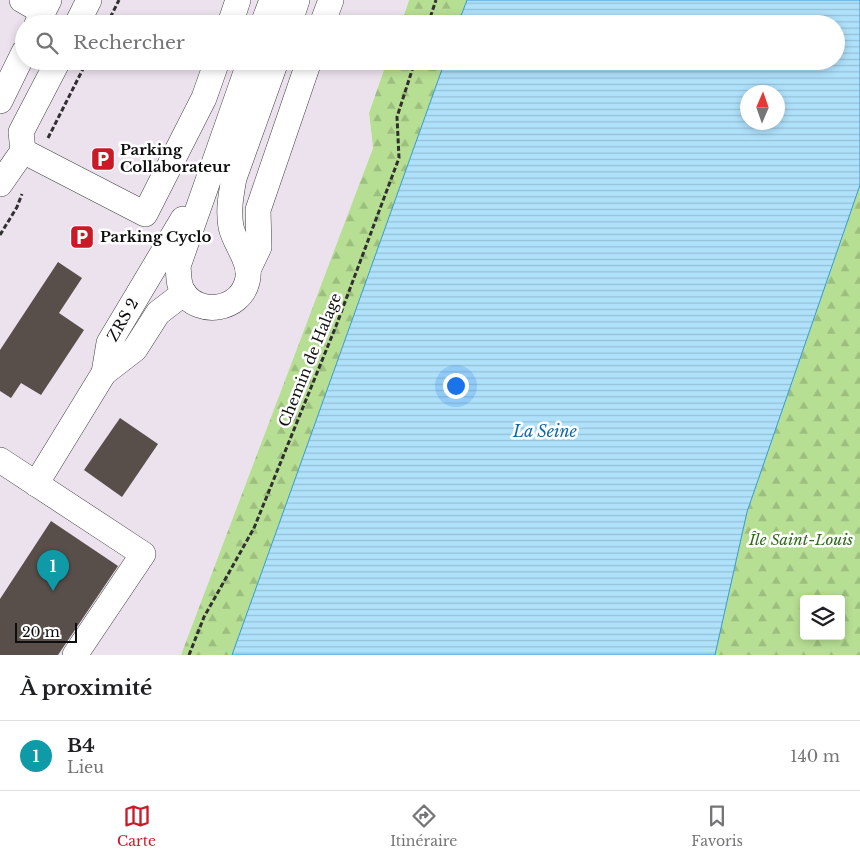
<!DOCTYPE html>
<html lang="fr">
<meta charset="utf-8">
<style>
:root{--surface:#fff;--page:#f6f6f6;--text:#202124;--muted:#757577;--line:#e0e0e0;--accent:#cb1a27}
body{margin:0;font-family:"Libre Baskerville",serif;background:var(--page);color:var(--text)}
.controls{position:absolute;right:15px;bottom:15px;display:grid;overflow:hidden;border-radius:5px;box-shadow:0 2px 8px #0003}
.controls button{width:45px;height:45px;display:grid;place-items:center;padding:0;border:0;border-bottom:1px solid var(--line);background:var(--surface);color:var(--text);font:25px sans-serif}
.compass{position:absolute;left:740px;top:85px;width:45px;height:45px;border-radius:50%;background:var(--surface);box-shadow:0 2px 8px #0003;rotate:2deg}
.scale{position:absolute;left:15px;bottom:12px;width:62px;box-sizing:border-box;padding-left:5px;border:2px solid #0e0e0e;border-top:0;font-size:14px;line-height:18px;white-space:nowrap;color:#0e0e0e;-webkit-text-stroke:4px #fff;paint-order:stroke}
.you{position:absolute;left:455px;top:385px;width:18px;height:18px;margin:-12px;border:4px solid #fff;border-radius:50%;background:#1a73e8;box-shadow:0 0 0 8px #1a73e833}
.badge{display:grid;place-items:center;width:32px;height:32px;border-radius:50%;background:var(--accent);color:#fff;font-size:16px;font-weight:700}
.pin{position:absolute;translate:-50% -41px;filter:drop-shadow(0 1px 2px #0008)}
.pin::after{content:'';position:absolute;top:26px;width:18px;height:15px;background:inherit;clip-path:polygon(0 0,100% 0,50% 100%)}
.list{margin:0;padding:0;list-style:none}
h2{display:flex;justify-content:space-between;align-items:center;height:65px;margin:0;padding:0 20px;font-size:21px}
h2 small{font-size:16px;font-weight:400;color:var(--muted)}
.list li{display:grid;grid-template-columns:32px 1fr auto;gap:15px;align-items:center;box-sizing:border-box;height:70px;padding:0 20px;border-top:1px solid var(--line)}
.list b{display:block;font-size:19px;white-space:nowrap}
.list p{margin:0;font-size:16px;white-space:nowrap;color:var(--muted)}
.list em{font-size:16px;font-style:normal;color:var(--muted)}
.icon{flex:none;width:28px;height:28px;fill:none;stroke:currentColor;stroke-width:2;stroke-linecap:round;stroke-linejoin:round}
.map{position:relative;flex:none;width:860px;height:655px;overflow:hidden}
.search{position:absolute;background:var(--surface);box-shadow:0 2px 8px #0003;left:15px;right:15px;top:15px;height:55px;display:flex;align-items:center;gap:12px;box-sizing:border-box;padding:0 18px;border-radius:28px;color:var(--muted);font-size:19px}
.sheet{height:135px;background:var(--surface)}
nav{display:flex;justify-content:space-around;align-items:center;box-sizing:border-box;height:70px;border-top:1px solid var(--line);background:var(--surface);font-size:14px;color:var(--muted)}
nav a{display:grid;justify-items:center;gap:2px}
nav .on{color:var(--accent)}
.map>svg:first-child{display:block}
.industrial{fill:#ece2ee}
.forest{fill:url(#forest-firs);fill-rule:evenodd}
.water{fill:url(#water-rules);stroke:#309ad9;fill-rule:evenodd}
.building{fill:#584f4a}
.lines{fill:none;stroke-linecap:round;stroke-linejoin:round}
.minor-casing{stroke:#414141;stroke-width:26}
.path{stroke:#303030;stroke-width:3;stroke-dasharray:5 2.5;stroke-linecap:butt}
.minor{stroke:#fff;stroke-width:25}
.labels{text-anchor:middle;stroke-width:5;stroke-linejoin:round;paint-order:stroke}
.poi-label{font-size:15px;font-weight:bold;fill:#0e0e0e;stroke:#fff;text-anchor:start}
.street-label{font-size:15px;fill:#0e0e0e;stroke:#fff}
.park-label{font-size:15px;font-style:italic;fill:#2c6c18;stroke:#fff}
.water-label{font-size:16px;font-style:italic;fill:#0c6aab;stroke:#fff}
</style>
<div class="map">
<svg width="860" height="655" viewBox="0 0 860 655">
<defs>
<pattern id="forest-firs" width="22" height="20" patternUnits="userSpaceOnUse" patternTransform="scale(1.25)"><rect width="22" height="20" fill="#b7df93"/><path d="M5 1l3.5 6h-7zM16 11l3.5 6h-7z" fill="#9cbe7e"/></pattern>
<pattern id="water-rules" width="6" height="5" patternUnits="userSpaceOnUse" patternTransform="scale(1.25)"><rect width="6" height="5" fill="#afe1fb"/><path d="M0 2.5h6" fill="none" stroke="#95c0d6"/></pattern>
</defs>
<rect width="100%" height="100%" fill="#fffcf0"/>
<!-- industrial -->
<path class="industrial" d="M 0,0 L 409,0 L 401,24 L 24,24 L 24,61 L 387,61 L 369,113 L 373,148 L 185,655 L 0,655 Z"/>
<!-- forest -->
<g class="forest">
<path d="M 409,0 L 467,0 L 458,24 L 401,24 Z"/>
<path d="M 387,61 L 445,61 L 232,655 L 181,655 L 373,148 L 369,113 Z"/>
<path d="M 860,185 L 860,655 L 715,655 L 747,512 ZM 804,599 L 841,599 L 841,636 L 804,636 Z"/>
</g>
<!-- water -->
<path class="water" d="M 467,0 L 860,0 L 860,185 L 747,512 L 715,655 L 232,655 L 445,61 L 836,61 L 836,24 L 458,24 ZM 748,92 L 778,92 L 778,122 L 748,122 Z"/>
<!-- building -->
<g class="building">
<path d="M 58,262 L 82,278 L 59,313 L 84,330 L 41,395 L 21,383 L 11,398 L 0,391 L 0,350 Z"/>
<path d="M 120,418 L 158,444 L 122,497 L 84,470 Z"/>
<path d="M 51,521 L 118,566 L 58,655 L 0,655 L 0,599 Z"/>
</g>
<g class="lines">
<defs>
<g id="minor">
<path d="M 22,0 L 43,12"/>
<path d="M 37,24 L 49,0"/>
<path d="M 77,24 L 89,0"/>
<path d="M 230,24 L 238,0"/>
<path d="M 263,24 L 272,0"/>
<path d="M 289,24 L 297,0"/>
<path d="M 322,24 L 331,0"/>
<path d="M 250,61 L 178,266 C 179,275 178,284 183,292 C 199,317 240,310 247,282 C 253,263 235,245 231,227 C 228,210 231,195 234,178 L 276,61"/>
<path d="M 0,101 L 24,52"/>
<path d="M 23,151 L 145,214 L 204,98 L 217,61"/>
<path d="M 0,184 L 23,151 L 21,132 L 58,61"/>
<path d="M 248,270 L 259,247 L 258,210 L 309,61"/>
<path d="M 104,373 L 109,343 L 183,219"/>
<path d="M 0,460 L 143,554 L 75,655"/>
<path d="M 36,484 L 104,373 L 135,349 L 158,313 L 184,293"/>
</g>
</defs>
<!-- minor casing -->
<use href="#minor" class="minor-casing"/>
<!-- path -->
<g class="path">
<path d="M 107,24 L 119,0"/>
<path d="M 428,24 L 436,0"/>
<path d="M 48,138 L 87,61"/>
<path d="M 0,235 L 17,207 L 22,194"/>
<path d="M 189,655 L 204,617 L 254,528 L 336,326 L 399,158 L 397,117 L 415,61"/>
</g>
<!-- minor -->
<use href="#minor" class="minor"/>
</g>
<!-- icons -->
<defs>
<symbol id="parking-square" viewBox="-11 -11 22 22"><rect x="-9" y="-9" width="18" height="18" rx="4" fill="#cb1a27" stroke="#fff"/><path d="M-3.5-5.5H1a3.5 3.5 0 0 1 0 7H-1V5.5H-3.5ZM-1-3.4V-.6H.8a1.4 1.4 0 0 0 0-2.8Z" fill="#fff"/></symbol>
</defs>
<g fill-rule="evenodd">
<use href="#parking-square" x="89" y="145" width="28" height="28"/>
<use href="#parking-square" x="68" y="223" width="28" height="28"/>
</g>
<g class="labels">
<!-- poi labels -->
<g class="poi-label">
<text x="120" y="155">Parking<tspan x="120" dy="17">Collaborateur</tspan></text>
<text x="100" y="242">Parking Cyclo</text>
</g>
<!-- street labels -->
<g class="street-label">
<text transform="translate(123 320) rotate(-60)" y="5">ZRS 2</text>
<text transform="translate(310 360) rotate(-68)" y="5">Chemin de Halage</text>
</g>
<!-- park labels -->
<g class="park-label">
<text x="801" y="545">Île Saint-Louis</text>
</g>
<!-- water labels -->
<g class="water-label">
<text x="545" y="437">La Seine</text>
</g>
</g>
</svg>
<div class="controls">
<button><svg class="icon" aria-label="layers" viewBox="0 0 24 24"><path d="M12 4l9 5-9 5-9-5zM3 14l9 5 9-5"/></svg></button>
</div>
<svg class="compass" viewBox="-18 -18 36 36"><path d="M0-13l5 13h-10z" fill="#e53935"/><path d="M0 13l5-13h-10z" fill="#757577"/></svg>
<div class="scale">20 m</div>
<div class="you"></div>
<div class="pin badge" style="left:53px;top:591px;background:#0f9aa8">1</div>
<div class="search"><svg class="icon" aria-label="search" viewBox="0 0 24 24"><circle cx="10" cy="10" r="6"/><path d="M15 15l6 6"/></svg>Rechercher</div>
</div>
<section class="sheet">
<h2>À proximité<small></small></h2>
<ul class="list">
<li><span class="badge" style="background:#0f9aa8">1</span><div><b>B4</b><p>Lieu</p></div><em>140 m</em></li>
</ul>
</section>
<nav>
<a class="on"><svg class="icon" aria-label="map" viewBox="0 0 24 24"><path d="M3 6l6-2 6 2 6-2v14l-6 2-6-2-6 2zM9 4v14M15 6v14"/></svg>Carte</a>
<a><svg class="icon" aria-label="directions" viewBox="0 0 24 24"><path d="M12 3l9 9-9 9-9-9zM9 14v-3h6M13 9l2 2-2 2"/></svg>Itinéraire</a>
<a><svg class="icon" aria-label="saved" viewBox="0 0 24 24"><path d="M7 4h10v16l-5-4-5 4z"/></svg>Favoris</a>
</nav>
